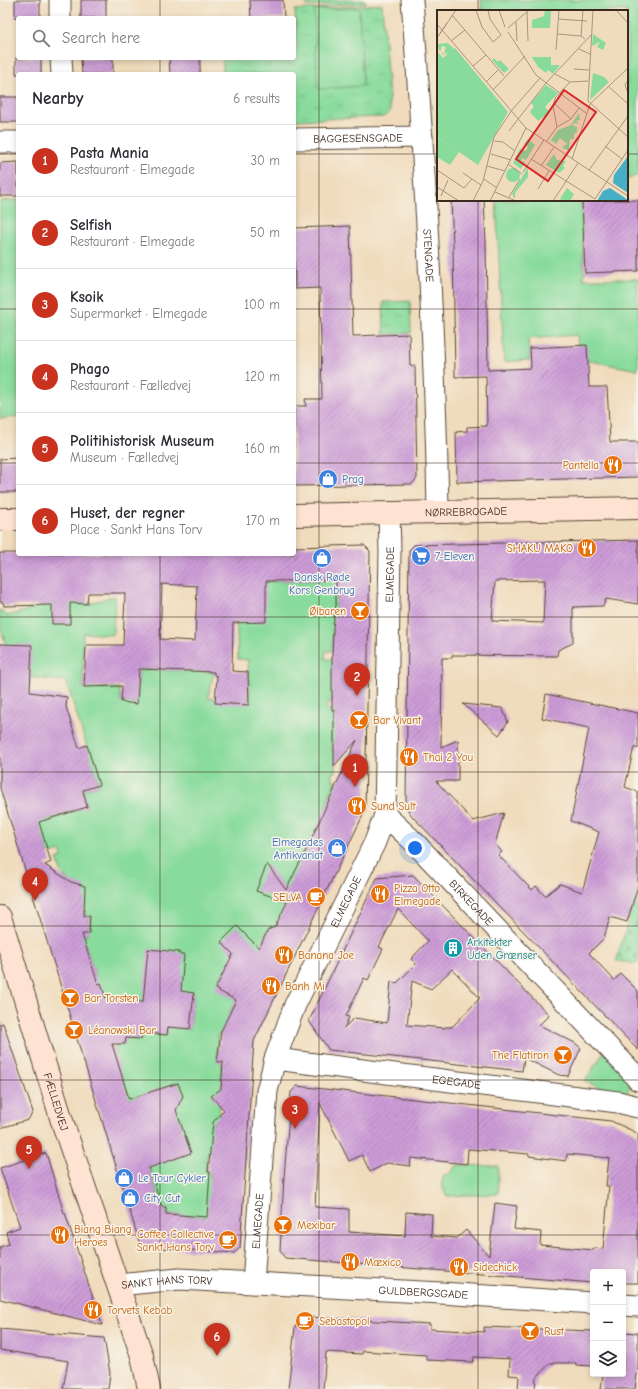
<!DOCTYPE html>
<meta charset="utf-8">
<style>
:root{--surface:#fff;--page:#f2f2f3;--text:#2b2b33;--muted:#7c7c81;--line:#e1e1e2;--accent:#c8321e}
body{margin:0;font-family:"Comic Neue",sans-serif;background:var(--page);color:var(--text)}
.controls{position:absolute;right:12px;bottom:12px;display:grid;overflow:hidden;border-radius:4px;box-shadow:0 2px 6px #0003}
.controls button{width:36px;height:36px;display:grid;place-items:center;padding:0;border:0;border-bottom:1px solid var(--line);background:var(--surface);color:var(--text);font:20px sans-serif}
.you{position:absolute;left:415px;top:848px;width:14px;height:14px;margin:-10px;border:3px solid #fff;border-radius:50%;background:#1a73e8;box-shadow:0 0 0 6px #1a73e833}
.badge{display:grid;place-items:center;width:26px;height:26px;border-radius:50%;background:var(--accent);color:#fff;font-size:13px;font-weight:700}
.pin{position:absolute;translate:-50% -33px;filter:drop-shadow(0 1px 2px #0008)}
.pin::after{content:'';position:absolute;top:21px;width:14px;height:12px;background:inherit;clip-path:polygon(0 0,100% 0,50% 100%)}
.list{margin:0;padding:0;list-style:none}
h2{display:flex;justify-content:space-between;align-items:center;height:52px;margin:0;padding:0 16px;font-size:17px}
h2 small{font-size:13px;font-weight:400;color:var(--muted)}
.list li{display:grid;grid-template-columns:26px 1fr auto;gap:12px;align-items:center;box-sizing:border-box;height:72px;padding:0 16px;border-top:1px solid var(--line)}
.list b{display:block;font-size:15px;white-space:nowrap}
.list p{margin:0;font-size:13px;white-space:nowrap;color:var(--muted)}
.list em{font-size:13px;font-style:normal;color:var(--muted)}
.icon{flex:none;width:22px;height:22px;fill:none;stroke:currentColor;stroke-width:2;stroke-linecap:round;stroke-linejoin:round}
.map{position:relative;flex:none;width:638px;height:1389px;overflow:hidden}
.search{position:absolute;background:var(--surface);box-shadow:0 2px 6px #0003;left:16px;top:16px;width:280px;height:44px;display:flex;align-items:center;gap:10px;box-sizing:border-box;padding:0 14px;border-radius:4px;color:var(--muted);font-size:15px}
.panel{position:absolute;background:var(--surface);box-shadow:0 2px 6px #0003;left:16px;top:72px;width:280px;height:484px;border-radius:4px}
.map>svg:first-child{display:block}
.grass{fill:url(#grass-tufts);stroke:#62825d}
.cemetery{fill:url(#cemetery-stones);stroke:#62825d}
.park{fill:#89db9c;stroke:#62825d}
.garden{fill:url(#garden-dots);stroke:#62825d}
.building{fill:url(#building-hatch);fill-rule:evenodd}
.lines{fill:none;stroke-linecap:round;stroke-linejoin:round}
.street-casing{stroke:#564536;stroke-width:23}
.secondary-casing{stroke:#564536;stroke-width:24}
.street{stroke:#fff;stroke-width:21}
.secondary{stroke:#fee3d2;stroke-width:22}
.grid{fill:none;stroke:#3b2a1e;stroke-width:1;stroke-opacity:0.55}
.labels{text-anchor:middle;stroke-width:3;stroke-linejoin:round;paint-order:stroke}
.street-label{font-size:11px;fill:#3b2a1e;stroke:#f7f3e8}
.food-label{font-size:11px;fill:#c56008;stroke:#f7f3e8;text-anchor:start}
.shop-label{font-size:11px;fill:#366cbe;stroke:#f7f3e8;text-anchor:start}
.culture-label{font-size:11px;fill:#0d838f;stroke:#f7f3e8;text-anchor:start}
.inset-road{fill:none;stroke:#a8957d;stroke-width:1}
.view{fill:#d62828;fill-opacity:0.15;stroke:#d62828;stroke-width:2}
.inset-edge{fill:none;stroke:#3b2a1e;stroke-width:2}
</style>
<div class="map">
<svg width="638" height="1389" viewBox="0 0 638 1389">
<defs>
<pattern id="grass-tufts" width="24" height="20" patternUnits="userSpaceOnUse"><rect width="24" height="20" fill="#89db9c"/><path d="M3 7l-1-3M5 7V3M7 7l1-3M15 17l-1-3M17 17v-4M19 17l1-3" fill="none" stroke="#77bc86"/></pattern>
<pattern id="cemetery-stones" width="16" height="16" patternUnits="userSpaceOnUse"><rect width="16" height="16" fill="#89db9c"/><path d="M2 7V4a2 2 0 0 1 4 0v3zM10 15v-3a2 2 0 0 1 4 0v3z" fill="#77bc86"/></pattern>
<pattern id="garden-dots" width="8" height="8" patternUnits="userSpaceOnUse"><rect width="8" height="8" fill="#89db9c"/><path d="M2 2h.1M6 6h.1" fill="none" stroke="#77bc86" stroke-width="1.8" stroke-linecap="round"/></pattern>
<pattern id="building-hatch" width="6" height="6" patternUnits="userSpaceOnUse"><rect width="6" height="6" fill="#cd9cd8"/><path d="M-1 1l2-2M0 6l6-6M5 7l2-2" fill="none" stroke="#a87faf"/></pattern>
</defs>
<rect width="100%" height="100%" fill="#f7f3e8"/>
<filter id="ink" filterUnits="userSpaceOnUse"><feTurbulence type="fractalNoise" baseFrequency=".025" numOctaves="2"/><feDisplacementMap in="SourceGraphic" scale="8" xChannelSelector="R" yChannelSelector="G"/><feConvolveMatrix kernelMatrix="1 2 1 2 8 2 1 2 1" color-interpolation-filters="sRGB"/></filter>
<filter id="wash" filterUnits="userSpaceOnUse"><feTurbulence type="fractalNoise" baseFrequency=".012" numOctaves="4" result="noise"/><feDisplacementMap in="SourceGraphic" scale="16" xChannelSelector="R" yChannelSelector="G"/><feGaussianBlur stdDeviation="0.9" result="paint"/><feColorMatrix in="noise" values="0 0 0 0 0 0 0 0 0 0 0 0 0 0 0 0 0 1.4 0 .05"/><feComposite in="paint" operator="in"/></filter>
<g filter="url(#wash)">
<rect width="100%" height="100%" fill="#f0dcbc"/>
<!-- grass -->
<g class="grass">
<path d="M 382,4 L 390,112 L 384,117 L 294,120 L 294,74 L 223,74 L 223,58 L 294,58 L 294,50 L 297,49 L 295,10 Z"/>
<path d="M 410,301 L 411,333 L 384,334 L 383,302 Z"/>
</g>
<!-- cemetery -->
<path class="cemetery" d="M 638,889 L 638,964 L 616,961 Z"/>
<!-- park -->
<g class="park">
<path d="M 481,0 L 638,0 L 638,175 L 627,179 L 627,11 L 482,11 Z"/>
<path d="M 359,8 L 363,86 L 318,89 L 314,10 Z"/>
<path d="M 18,200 L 18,416 L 0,419 L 0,201 Z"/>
<path d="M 496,200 L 581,200 L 584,279 L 638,279 L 638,370 L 579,359 L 577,335 L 528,339 L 530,360 L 504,362 Z"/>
<path d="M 333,580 L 335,581 L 335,586 L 336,589 L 336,607 L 335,608 L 336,628 L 333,628 L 332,651 L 326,651 L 325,659 L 333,659 L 334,702 L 327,702 L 327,710 L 334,710 L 335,742 L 332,742 L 332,751 L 335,751 L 335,772 L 332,772 L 332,780 L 335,780 L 335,791 L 330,791 L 328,803 L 304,867 L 277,927 L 268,930 L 265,936 L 268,944 L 223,974 L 218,984 L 238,1001 L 234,1003 L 229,1014 L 233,1016 L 222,1034 L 218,1034 L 217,1061 L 221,1062 L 222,1065 L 222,1090 L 214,1094 L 213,1099 L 218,1101 L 220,1104 L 219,1119 L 213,1122 L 211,1155 L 207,1155 L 206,1171 L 210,1172 L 209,1214 L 207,1217 L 166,1214 L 166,1208 L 162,1207 L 138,1133 L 183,1096 L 178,1083 L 129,1099 L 118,1064 L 114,1064 L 115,1056 L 116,1054 L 115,1048 L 119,1044 L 125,1044 L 126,1038 L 142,1038 L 144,1025 L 149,1034 L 167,1035 L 168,1027 L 190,1029 L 194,993 L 159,1004 L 121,1000 L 103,1011 L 95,985 L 95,974 L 85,943 L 59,940 L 60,932 L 88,935 L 90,916 L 72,915 L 71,882 L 62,874 L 57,859 L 62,857 L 60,851 L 53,853 L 53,854 L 48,852 L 37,818 L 47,820 L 87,807 L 83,790 L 99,785 L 66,681 L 15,676 L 0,625 L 0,609 L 7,616 L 75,597 L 77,603 L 87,604 L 115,596 L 113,635 L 83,633 L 83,688 L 119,688 L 121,702 L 137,704 L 139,669 L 214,672 L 208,698 L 250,699 L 248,660 L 238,659 L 235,587 L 246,582 Z"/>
<path d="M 605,1050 L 630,1085 C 629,1092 625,1094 619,1096 L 585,1081 Z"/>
<path d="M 457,1165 L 498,1166 L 498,1194 L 447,1196 L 441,1185 L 444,1175 L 449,1174 Z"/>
</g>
<!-- garden -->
<path class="garden" d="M 306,0 L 365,0 L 366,3 L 307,6 Z"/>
<g id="blocks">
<!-- building -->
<g class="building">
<rect x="15" y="0" width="25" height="18"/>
<rect x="81" y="0" width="25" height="18"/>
<path d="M 250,0 L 283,0 L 284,18 L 251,18 Z"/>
<rect x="16" y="58" width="25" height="16"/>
<path d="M 81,58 L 113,58 L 113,74 L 82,74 Z"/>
<path d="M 169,58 L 200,58 L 200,74 L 170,74 Z"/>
<rect x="0" y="97" width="18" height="25"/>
<path d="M 18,162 L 18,196 L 0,196 L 0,163 Z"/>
<path d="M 451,200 L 484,200 L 486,243 L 488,370 L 531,368 L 530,348 L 587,345 L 589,387 L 607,387 L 610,442 L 638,442 L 638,477 L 457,482 L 456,432 L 467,431 L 467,427 L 487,426 L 486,376 L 455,377 L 453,245 Z"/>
<path d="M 582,200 L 638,200 L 638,271 L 585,273 Z"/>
<path d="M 350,226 L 353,336 L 409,334 L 410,366 L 415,366 L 417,478 L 412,484 L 294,486 L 294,406 L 306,406 L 305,399 L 322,399 L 320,288 L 295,289 L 294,228 Z"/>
<path d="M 18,458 L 18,492 L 0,492 L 0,459 Z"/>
<path d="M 638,540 L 638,604 L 606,599 L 603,606 L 573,607 L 573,643 L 558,650 L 557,656 L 452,655 L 452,658 L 442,658 L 441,747 L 458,740 L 458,781 L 436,781 L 473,821 L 504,813 L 495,844 L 502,852 L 498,855 L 532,890 L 536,886 L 545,896 L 560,884 L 582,892 L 599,832 L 571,821 L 589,728 L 542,718 L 546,694 L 638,713 L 638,749 L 634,747 L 625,787 L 638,792 L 638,886 L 627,922 L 610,917 L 604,938 L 589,953 L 614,980 L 621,974 L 638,991 L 638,1050 L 413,817 L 409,812 L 406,803 L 409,550 L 414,545 ZM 545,580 L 543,623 L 492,621 L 495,581 Z"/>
<path d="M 364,545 L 370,551 L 365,811 L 254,1041 L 240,1248 L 234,1253 L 145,1247 L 139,1241 L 0,788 L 0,644 L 32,645 L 30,692 L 67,697 L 66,707 L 79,748 L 87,745 L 99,785 L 83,790 L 87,807 L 39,822 L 51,862 L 45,865 L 71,882 L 85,886 L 84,916 L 90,916 L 89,934 L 82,934 L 98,984 L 101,983 L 106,999 L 143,1002 L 148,949 L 179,952 L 179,954 L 184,954 L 181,991 L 194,993 L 190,1029 L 168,1027 L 167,1035 L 143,1033 L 141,1039 L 126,1038 L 125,1044 L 112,1044 L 129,1099 L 178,1083 L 183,1096 L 176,1110 L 191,1153 L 149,1168 L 162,1207 L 166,1207 L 166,1214 L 207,1217 L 210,1172 L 208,1172 L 213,1122 L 224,1110 L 211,1096 L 221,1089 L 223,1062 L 217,1062 L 221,1031 L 236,1000 L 215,989 L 233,954 L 221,942 L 237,926 L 259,948 L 268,930 L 275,927 L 287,902 L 256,891 L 267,864 L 286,890 L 306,850 L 357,740 L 334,766 L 334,710 L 332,710 L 332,659 L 333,628 L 335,608 L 336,607 L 336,580 L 266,581 L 266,622 L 233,623 L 232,671 L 248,672 L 249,705 L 215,703 L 217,676 L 214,675 L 214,672 L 139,669 L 137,704 L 121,702 L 122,686 L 84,687 L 86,645 L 123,645 L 125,593 L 88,593 L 87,604 L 70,603 L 70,624 L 52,624 L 52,605 L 4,606 L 3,602 L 0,602 L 0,553 L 294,554 L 294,547 ZM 162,584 L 197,586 L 195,641 L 160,639 Z"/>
<path d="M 463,704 L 502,708 L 508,722 L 499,735 Z"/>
<path d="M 413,875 L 549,1015 L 539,1025 L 575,1043 L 581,1048 L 568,1076 L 559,1075 L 524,1058 L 522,1071 L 329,1050 L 309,1021 L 377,878 ZM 398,909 L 428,941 L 411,959 L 416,964 L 396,984 L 391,981 L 387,1023 L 354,1018 L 344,1028 L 349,1017 L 346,1016 L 364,978 L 368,980 L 383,949 L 379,947 ZM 452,969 L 480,998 L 452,1027 L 445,1027 L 445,1028 L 407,1025 L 412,981 L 431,989 Z"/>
<path d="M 3,1023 L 33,1112 L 28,1120 L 0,1128 L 0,1024 Z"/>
<path d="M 297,1086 L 611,1121 L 633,1131 L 638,1134 L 638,1283 L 623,1283 L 623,1272 L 593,1272 L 593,1283 L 285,1258 L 280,1251 L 284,1177 L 291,1092 ZM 320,1103 L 349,1161 L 362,1155 L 370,1172 L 387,1163 L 410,1166 L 411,1158 L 467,1164 L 468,1149 L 529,1154 L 529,1156 L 566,1161 L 567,1154 L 609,1158 L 606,1186 L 609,1186 L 603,1249 L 594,1248 L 594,1250 L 540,1245 L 541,1232 L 514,1229 L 517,1206 L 495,1203 L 489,1256 L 466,1230 L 457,1238 L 431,1236 L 432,1214 L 406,1212 L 405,1236 L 349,1232 L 349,1209 L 315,1207 Z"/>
<path d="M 46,1153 L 64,1213 L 65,1213 L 102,1325 L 0,1299 L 0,1247 L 9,1244 L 6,1232 L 20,1227 L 0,1168 Z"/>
<path d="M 307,1317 L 430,1324 L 430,1329 L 484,1332 L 484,1327 L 593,1331 L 593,1366 L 576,1365 L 576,1363 L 550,1363 L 536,1378 L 535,1389 L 518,1389 L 519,1376 L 509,1375 L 510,1359 L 474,1357 L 473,1362 L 426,1360 L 426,1355 L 363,1351 L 362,1354 L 326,1352 L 323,1389 L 288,1389 L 295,1327 L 300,1320 Z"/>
<path d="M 0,1329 L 104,1338 L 110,1373 L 108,1389 L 63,1389 L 68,1361 L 0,1350 Z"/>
<path d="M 623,1332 L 638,1333 L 638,1368 L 635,1389 L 601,1389 L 603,1374 L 623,1374 Z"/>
</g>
</g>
</g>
<g filter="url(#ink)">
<use href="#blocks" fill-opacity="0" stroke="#564536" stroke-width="1"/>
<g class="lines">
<defs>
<g id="street">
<path d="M 60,0 L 60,18"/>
<path id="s1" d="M 412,0 C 425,170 435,341 438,512"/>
<path d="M 61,58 L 62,74"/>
<path id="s2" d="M 294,139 L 422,137"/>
<path d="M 0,142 L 18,142"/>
<path id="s3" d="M 385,815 L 414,842 L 631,1071 L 638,1080"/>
<path id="s4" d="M 275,1059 L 618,1102 L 638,1107"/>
<path id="s5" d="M 253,1283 L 267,1091 L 275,1059 L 295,1005 L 375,842 L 385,815 L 390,552 L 389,513"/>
<path id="s6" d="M 118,1285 L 179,1279 L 441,1293 L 593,1303"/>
<path d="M 623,1305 L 638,1306"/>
</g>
<g id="secondary">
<path id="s7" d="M 294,515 L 638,508"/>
<path d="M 0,519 L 18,519"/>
<path id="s8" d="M 0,917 L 62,1121 L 142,1356 L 149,1389"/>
</g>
</defs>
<!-- street casing -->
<use href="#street" class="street-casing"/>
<!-- secondary casing -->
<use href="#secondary" class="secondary-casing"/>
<!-- street -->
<use href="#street" class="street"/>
<!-- secondary -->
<use href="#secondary" class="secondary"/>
</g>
</g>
<!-- grid -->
<path class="grid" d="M 160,0 L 160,18M 319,0 L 319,1389M 478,0 L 478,11M 160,58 L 160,74M 0,154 L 18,154M 294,154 L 438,154M 627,154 L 638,154M 478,200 L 478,1389M 0,309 L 18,309M 294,309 L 638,309M 0,463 L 18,463M 294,463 L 638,463M 160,554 L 160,1389M 0,617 L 638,617M 0,772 L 638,772M 0,926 L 638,926M 0,1080 L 638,1080M 0,1235 L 638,1235"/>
<!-- icons -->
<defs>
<symbol id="restaurant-disc" viewBox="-11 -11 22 22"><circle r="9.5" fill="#e8710a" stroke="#f7f3e8"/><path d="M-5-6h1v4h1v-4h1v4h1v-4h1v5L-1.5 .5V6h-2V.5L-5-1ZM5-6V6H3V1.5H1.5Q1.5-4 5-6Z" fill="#fff"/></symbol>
<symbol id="shop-disc" viewBox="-11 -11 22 22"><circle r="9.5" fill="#3f7fe0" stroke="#f7f3e8"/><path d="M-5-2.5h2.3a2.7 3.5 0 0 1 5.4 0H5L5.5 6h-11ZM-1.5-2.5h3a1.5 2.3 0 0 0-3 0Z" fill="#fff"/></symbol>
<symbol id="supermarket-disc" viewBox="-11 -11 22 22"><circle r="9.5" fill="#3f7fe0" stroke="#f7f3e8"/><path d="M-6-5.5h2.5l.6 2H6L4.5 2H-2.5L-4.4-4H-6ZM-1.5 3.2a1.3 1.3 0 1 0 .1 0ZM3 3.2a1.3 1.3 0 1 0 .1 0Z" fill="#fff"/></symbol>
<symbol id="bar-disc" viewBox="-11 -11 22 22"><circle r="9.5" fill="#e8710a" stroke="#f7f3e8"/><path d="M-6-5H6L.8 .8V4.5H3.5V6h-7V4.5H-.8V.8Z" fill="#fff"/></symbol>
<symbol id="cafe-disc" viewBox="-11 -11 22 22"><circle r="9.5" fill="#e8710a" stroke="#f7f3e8"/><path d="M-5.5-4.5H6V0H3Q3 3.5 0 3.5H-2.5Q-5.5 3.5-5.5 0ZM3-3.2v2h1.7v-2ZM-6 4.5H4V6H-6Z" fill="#fff"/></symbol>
<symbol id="building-disc" viewBox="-11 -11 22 22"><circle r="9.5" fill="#0f9aa8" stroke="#f7f3e8"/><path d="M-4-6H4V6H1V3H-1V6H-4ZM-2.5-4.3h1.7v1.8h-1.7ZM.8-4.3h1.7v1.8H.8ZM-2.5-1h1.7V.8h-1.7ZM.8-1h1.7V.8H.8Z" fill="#fff"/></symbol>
</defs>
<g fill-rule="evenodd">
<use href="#restaurant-disc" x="602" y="454" width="22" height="22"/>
<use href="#shop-disc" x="317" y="468" width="22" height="22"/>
<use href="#restaurant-disc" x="576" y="537" width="22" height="22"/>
<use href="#supermarket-disc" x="410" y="545" width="22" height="22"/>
<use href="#shop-disc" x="311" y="547" width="22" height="22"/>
<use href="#bar-disc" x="349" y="600" width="22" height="22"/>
<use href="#bar-disc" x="348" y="709" width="22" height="22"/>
<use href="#restaurant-disc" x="398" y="746" width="22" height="22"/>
<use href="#restaurant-disc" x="346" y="795" width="22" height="22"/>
<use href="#shop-disc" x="326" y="837" width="22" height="22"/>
<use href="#restaurant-disc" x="369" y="883" width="22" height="22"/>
<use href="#cafe-disc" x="305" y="886" width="22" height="22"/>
<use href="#building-disc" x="442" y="937" width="22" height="22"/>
<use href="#restaurant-disc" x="273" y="944" width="22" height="22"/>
<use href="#restaurant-disc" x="260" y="975" width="22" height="22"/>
<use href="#bar-disc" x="59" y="987" width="22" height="22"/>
<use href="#bar-disc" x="63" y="1019" width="22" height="22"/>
<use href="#bar-disc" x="552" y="1044" width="22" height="22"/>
<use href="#shop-disc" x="113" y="1167" width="22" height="22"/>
<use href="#shop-disc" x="119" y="1187" width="22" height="22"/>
<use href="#bar-disc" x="272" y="1214" width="22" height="22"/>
<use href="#restaurant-disc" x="49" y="1224" width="22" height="22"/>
<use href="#cafe-disc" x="217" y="1229" width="22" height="22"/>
<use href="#restaurant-disc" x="339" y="1251" width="22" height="22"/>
<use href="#restaurant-disc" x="448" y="1256" width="22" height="22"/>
<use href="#restaurant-disc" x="82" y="1299" width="22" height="22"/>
<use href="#cafe-disc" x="294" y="1310" width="22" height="22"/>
<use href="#bar-disc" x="519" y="1320" width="22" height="22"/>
</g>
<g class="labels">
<!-- street labels -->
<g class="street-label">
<text dy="4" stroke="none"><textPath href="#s2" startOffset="64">BAGGESENSGADE</textPath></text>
<text dy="4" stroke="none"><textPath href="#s1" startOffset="256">STENGADE</textPath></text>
<text dy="4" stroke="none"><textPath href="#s7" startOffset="172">NØRREBROGADE</textPath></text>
<text dy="4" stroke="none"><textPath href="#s5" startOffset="734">ELMEGADE</textPath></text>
<text dy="4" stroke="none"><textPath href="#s5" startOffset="398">ELMEGADE</textPath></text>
<text dy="4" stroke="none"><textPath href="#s3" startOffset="123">BIRKEGADE</textPath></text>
<text dy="4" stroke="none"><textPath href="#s4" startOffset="183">EGEGADE</textPath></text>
<text dy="4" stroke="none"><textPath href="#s8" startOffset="193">FÆLLEDVEJ</textPath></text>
<text dy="4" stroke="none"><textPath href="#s5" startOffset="62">ELMEGADE</textPath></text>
<text dy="4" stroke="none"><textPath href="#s6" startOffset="49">SANKT HANS TORV</textPath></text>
<text dy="4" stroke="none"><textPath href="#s6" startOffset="306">GULDBERGSGADE</textPath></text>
</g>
<!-- food labels -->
<g class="food-label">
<text x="599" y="469" text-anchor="end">Pantella</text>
<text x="573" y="552" text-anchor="end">SHAKU MAKO</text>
<text x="346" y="615" text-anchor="end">Ølbaren</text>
<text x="373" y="724">Bar Vivant</text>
<text x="423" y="761">Thai 2 You</text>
<text x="371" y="810">Sund Sult</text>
<text x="394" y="892">Pizza Otto<tspan x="394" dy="13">Elmegade</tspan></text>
<text x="302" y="901" text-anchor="end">SELVA</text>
<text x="298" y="959">Banana Joe</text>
<text x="285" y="990">Banh Mi</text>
<text x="84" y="1002">Bar Torsten</text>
<text x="88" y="1034">Léanowski Bar</text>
<text x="549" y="1059" text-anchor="end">The Flatiron</text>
<text x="297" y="1229">Mexibar</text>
<text x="74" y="1233">Biang Biang<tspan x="74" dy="13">Heroes</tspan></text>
<text x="214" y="1238" text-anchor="end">Coffee Collective<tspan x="214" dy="13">Sankt Hans Torv</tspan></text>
<text x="364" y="1266">Mæxico</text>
<text x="473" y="1271">Sidechick</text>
<text x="107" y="1314">Torvets Kebab</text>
<text x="319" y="1325">Sebastopol</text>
<text x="544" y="1335">Rust</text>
</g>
<!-- shop labels -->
<g class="shop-label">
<text x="342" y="483">Prag</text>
<text x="435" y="560">7-Eleven</text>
<text x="322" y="581" text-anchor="middle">Dansk Røde<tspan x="322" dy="13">Kors Genbrug</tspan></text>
<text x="323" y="846" text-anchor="end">Elmegades<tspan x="323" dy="13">Antikvariat</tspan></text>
<text x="138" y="1182">Le Tour Cykler</text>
<text x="144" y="1202">City Cut</text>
</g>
<!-- culture labels -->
<g class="culture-label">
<text x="467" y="946">Arkitekter<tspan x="467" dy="13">Uden Grænser</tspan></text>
</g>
</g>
<!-- overview -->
<g transform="translate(437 10)">
<rect width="191" height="191" fill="#f0dcbc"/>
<path d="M 11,33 L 17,39 L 8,47 L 11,42 L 6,45 L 4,42 L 7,44 L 9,37 L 5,36 L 3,42 L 0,34 Z" fill="#89db9c"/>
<path d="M 18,38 L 71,102 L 41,155 L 0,127 L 0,41 L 6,48 ZM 109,75 L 121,83 L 108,97 L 113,102 L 101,111 L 93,102 L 97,96 L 94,93 Z" fill="#89db9c"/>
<path d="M 108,0 L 114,0 L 113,18 L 95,18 L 95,10 L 107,6 ZM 156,24 L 169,33 L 166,40 L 160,37 L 163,32 L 155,36 ZM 95,47 L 114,47 L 114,55 L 123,55 L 116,64 L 111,60 L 109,63 L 101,57 ZM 57,48 L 61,52 L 63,50 L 72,59 L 67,63 L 55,50 ZM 156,63 L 167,67 L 172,72 L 153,90 ZM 142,103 L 143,110 L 139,111 L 142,114 L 137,113 L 135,115 L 140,117 L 140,122 L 137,124 L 137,129 L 133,129 L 132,141 L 125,137 L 130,134 L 123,128 L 119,134 L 114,130 L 121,120 L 134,115 ZM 0,127 L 22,142 L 13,155 L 0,147 ZM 91,129 L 98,135 L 89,150 L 85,148 L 84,151 L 88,152 L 84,159 L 76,153 L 83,139 L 89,141 L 91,137 L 87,134 ZM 117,144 L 120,150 L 129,151 L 126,156 L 128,158 L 122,163 L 109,155 ZM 91,157 L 91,167 L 78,183 L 78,189 L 75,184 ZM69 165a7 7 0 1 1 14 0a7 7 0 1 1-14 0ZM 130,178 L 137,184 L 133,191 L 126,191 L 123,189 Z" fill="#89db9c"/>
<path d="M 191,146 L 191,183 L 176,173 L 177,165 ZM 173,178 L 191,190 L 191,191 L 160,191 L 166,181 Z" fill="#46aec5"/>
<path class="inset-road" d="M 39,0 L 45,17 L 56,32 L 64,25 L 53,9 L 51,0M 62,0 L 68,17M 156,0 L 151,91 L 191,127M 179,0 L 191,13M 90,2 L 91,31M 15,5 L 67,66M 121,9 L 150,11M 79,12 L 80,31M 0,14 L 89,118 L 191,186M 71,18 L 92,0M 71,22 L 99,65 L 149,103M 120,24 L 144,26 L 148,29M 2,25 L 10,13M 144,26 L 146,0M 0,28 L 19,0M 14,31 L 28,20M 142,39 L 153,44M 119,40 L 122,0M 36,56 L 49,45M 137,59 L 152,60M 118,64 L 133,72M 191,70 L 188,75 L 191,83M 49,72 L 62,59M 171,76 L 191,94M 56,80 L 88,46M 117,93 L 134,109M 120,117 L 116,96 L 118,88 L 133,72 L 151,71M 72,121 L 109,73 L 154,25M 57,131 L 66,132 L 78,141M 109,132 L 120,117 L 134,109 L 142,98M 168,136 L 185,149M 54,144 L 74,150M 94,149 L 158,189 L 191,140M 135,149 L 153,94 L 191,58M 71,154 L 85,164M 50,156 L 68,161M 104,156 L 117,137M 0,160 L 27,178 L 35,169M 152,160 L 191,106M 86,162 L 107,130M 26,163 L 44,175M 47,169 L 60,178M 0,177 L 22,191M 101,179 L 112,161M 58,182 L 79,191M 4,186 L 11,170M 72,187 L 83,169M 36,191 L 46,171 L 57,127 L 75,100 L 103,68M 53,191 L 89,118M 116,191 L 141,153"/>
<path class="view" d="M 127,80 L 159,102 L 111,171 L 79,149 Z"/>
<rect width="191" height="191" class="inset-edge"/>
</g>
</svg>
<div class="controls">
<button>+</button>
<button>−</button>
<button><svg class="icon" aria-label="layers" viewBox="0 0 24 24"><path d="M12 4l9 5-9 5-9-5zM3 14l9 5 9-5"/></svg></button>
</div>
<div class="you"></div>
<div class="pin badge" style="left:355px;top:787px">1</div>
<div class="pin badge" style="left:357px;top:696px">2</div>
<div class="pin badge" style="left:295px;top:1129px">3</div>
<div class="pin badge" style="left:35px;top:901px">4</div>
<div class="pin badge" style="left:29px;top:1169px">5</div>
<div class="pin badge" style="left:217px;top:1356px">6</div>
<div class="search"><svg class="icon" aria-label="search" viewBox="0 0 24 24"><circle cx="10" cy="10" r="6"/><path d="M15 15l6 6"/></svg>Search here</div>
<section class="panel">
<h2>Nearby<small>6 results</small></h2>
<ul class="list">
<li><span class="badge">1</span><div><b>Pasta Mania</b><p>Restaurant · Elmegade</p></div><em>30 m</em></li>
<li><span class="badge">2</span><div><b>Selfish</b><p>Restaurant · Elmegade</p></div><em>50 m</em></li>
<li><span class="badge">3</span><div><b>Ksoik</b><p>Supermarket · Elmegade</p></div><em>100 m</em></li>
<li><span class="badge">4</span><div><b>Phago</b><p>Restaurant · Fælledvej</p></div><em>120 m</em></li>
<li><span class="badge">5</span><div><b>Politihistorisk Museum</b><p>Museum · Fælledvej</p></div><em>160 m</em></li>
<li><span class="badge">6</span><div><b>Huset, der regner</b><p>Place · Sankt Hans Torv</p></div><em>170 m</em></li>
</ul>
</section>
</div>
